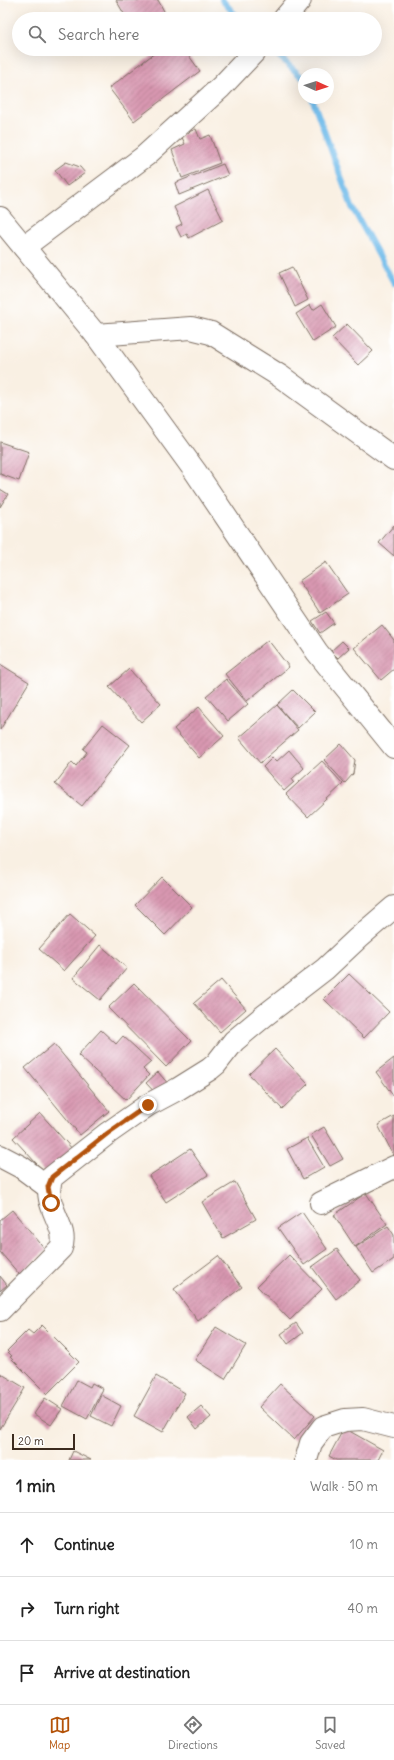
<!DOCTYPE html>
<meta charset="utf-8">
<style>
:root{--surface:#fff;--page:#f2f2f2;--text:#222;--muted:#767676;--line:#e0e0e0;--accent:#b45309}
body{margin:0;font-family:Delius,sans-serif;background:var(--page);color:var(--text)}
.compass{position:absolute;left:298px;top:68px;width:36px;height:36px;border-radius:50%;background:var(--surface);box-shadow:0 4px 16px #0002;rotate:93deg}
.scale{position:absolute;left:12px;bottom:10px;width:63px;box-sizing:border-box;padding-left:4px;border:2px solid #3b2a1e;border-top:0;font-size:11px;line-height:14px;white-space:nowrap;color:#3b2a1e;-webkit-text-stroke:3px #fff;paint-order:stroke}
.stop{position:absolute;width:12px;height:12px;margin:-9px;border:3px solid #b45309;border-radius:50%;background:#fff}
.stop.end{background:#b45309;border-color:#fff;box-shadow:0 1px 4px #0008}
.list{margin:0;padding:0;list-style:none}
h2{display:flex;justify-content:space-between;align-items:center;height:52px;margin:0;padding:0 16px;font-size:17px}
h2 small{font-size:13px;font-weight:400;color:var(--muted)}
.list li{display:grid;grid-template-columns:26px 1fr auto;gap:12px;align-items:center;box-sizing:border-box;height:64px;padding:0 16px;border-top:1px solid var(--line)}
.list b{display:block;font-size:15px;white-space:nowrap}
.list em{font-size:13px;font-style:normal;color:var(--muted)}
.icon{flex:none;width:22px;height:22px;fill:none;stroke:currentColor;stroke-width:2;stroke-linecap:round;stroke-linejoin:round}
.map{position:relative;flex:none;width:394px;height:1460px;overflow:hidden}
.search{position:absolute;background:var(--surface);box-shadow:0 4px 16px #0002;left:12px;right:12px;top:12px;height:44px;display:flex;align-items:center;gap:10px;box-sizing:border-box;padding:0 14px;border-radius:22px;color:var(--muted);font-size:15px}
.sheet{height:244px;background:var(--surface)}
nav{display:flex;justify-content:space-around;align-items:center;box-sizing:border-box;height:56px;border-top:1px solid var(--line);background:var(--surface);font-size:11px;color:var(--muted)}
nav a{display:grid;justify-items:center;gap:2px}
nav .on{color:var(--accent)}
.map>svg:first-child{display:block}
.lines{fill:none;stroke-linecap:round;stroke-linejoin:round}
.stream{stroke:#71bcea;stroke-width:6}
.building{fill:url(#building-hatch)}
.minor-casing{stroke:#7e6f63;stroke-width:24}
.minor{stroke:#fff;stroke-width:22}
.route{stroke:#b45309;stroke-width:5}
</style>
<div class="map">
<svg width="394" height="1460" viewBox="0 0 394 1460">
<defs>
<pattern id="building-hatch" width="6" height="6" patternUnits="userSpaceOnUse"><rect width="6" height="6" fill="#d897b1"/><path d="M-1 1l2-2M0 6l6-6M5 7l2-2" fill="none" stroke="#b07b8f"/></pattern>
</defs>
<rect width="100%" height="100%" fill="#fff"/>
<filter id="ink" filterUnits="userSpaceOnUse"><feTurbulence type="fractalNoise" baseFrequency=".025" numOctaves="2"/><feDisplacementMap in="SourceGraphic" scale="8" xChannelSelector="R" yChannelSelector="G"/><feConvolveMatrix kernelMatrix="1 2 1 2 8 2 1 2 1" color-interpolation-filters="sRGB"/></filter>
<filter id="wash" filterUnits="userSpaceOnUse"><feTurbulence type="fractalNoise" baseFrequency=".012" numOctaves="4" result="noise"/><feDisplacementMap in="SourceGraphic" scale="16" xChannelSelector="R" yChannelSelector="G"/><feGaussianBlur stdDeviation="0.9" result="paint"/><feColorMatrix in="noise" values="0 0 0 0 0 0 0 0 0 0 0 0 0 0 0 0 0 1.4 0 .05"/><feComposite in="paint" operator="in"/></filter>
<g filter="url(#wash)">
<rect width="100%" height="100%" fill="#f9f0e3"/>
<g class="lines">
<!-- stream -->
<g class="stream">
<path d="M 222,0 L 239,19"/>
<path d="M 271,49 L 304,79"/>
<path d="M 312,98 L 352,207 L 394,283"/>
</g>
</g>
<g id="blocks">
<!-- building -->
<g class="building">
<path d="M 116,0 L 158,0 L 165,13 L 155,19 L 127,19 Z"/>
<path d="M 160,49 L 184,49 L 200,71 L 134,121 L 109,88 Z"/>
<path d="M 196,129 L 200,139 L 210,135 L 220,163 L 182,178 L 172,150 L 185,144 L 181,135 Z"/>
<path d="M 66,162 L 80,167 L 85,173 L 67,186 L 55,170 Z"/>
<path d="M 223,164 L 228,175 L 179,195 L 175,183 Z"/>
<path d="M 208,190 L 223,220 L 189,238 L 187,234 L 181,237 L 176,227 L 182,224 L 174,207 Z"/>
<path d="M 292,267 L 308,300 L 295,307 L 279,273 Z"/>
<path d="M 322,304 L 336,327 L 313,342 L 296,314 L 310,305 L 313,310 Z"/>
<path d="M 347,324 L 373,351 L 358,365 L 332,338 Z"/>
<path d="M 0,442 L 29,452 L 19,481 L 0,474 Z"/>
<path d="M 0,489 L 8,494 L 0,507 Z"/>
<path d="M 394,525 L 394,556 L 379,543 Z"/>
<path d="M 326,562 L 348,594 L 320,613 L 299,581 Z"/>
<path d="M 326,612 L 334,623 L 320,633 L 312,621 Z"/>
<path d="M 382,625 L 394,640 L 394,669 L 381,680 L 354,648 Z"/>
<path d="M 268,640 L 289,667 L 247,701 L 225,674 Z"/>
<path d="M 342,641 L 349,648 L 338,658 L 331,651 Z"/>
<path d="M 0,664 L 29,682 L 0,730 Z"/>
<path d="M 129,669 L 161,704 L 141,722 L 109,687 Z"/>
<path d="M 226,679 L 248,704 L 228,721 L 206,696 Z"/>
<path d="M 293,690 L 315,712 L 298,728 L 277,705 Z"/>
<path d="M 277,705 L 298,730 L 260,763 L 239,738 Z"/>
<path d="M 199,707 L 224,736 L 199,758 L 174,729 Z"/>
<path d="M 103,724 L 130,745 L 82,806 L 55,784 L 72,762 L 76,766 L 87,752 L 83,749 Z"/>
<path d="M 341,744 L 355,760 L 353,774 L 345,783 L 324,760 Z"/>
<path d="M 289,750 L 304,768 L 292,779 L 294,782 L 284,791 L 263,767 L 272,758 L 276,762 Z"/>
<path d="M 322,761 L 343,784 L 308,817 L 286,794 Z"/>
<path d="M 162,877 L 192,907 L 165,935 L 135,905 Z"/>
<path d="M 70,914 L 95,936 L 64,971 L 39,949 Z"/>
<path d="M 100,945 L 127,968 L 100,1000 L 73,978 Z"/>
<path d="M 349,974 L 389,1012 L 364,1038 L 324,999 Z"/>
<path d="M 221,980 L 246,1009 L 220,1032 L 194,1003 Z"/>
<path d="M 134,983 L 191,1041 L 166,1067 L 108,1008 Z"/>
<path d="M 101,1030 L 116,1044 L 123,1036 L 151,1062 L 143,1069 L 149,1075 L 126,1100 L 78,1055 Z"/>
<path d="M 54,1044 L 109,1111 L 80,1135 L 25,1068 Z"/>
<path d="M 275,1049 L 308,1084 L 282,1109 L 249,1074 Z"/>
<path d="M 394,1058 L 394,1097 L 376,1072 Z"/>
<path d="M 158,1072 L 170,1086 L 159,1097 L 146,1083 Z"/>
<path d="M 40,1113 L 74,1151 L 48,1176 L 13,1138 Z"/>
<path d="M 394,1116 L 394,1156 L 378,1125 Z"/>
<path d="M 324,1127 L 343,1159 L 330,1166 L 311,1135 Z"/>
<path d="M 307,1138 L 324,1167 L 303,1179 L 287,1149 Z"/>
<path d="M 190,1149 L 208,1175 L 166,1202 L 149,1176 Z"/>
<path d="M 235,1182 L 256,1219 L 223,1238 L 202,1202 Z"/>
<path d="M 366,1193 L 387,1224 L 355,1247 L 334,1215 Z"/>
<path d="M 12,1210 L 46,1250 L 19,1274 L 0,1252 L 0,1220 Z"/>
<path d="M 302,1212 L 327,1249 L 304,1265 L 278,1228 Z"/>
<path d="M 388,1226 L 394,1235 L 394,1259 L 373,1273 L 356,1247 Z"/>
<path d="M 337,1249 L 360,1280 L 336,1299 L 312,1267 Z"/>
<path d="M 289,1255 L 322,1289 L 290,1320 L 257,1286 Z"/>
<path d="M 218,1256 L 242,1287 L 198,1321 L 174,1289 Z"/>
<path d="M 0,1276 L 7,1285 L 0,1291 Z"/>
<path d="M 296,1323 L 303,1333 L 288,1344 L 281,1334 Z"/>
<path d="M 42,1325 L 79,1362 L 47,1394 L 10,1357 L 12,1356 L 7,1351 L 28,1330 L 33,1334 Z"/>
<path d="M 216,1327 L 246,1345 L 225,1379 L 195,1360 Z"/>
<path d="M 0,1373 L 25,1388 L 0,1429 Z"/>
<path d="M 156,1376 L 185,1393 L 163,1432 L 134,1416 Z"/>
<path d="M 77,1380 L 90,1387 L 92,1383 L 103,1389 L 87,1419 L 63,1406 Z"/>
<path d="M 280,1384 L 315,1416 L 294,1440 L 259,1407 Z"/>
<path d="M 101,1395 L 121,1406 L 111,1426 L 91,1416 Z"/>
<path d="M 45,1398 L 62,1409 L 51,1425 L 34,1414 Z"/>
<path d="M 201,1406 L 211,1417 L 197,1429 L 188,1417 Z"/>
<path d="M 344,1428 L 383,1450 L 378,1460 L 336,1460 L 329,1456 Z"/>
<path d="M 73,1451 L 91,1460 L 69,1460 Z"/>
</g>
</g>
</g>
<g filter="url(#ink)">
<use href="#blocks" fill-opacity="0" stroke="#7e6f63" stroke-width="1"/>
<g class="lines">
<defs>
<g id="minor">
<path d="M 284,19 L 300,0"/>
<path d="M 0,218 L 96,335 L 195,471 L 317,652 L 394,747"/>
<path d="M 24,247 L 145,156 L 221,87 L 257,49"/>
<path d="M 96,335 L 191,328 L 211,333 L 280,376 L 394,459"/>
<path d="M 0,1156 L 21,1167 L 48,1187"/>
<path d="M 321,1203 L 394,1167"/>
<path d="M 0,1310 L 61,1248 C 70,1226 40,1206 52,1177 L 108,1133 L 148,1105 L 178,1089 L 210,1069 L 216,1064 L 234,1041 L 264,1016 L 325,969 L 358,938 L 394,907"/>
<path d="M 306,1460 L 311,1443 L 323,1427 L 345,1420 L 363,1419 L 394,1427"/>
</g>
</defs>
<!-- minor casing -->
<use href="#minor" class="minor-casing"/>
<!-- minor -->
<use href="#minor" class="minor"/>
</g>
</g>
<g class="lines" filter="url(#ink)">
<!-- route -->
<path class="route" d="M 51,1203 L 48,1187 L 52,1177 L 108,1133 L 148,1105"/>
</g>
</svg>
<svg class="compass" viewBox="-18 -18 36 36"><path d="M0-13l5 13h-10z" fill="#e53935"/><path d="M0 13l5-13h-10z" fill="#767676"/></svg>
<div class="scale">20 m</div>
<div class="stop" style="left:51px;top:1203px"></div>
<div class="stop end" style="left:148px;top:1105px"></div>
<div class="search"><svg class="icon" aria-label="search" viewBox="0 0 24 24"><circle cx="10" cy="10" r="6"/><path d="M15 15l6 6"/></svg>Search here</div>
</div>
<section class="sheet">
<h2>1 min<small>Walk · 50 m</small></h2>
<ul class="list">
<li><svg class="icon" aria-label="ahead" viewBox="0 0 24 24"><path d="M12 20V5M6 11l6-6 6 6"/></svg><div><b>Continue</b></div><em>10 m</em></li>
<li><svg class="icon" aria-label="right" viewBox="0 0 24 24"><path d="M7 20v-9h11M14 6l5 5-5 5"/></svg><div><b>Turn right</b></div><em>40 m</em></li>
<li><svg class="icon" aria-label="arrive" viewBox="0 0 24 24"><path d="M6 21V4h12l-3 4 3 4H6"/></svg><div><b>Arrive at destination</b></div></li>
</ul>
</section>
<nav>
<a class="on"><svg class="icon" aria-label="map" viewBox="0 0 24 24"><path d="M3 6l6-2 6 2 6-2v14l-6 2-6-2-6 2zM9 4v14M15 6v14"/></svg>Map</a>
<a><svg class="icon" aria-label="directions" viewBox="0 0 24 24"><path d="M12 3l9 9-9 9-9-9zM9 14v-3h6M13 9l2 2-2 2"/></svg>Directions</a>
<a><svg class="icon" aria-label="saved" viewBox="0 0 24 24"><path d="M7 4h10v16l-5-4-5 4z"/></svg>Saved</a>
</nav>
